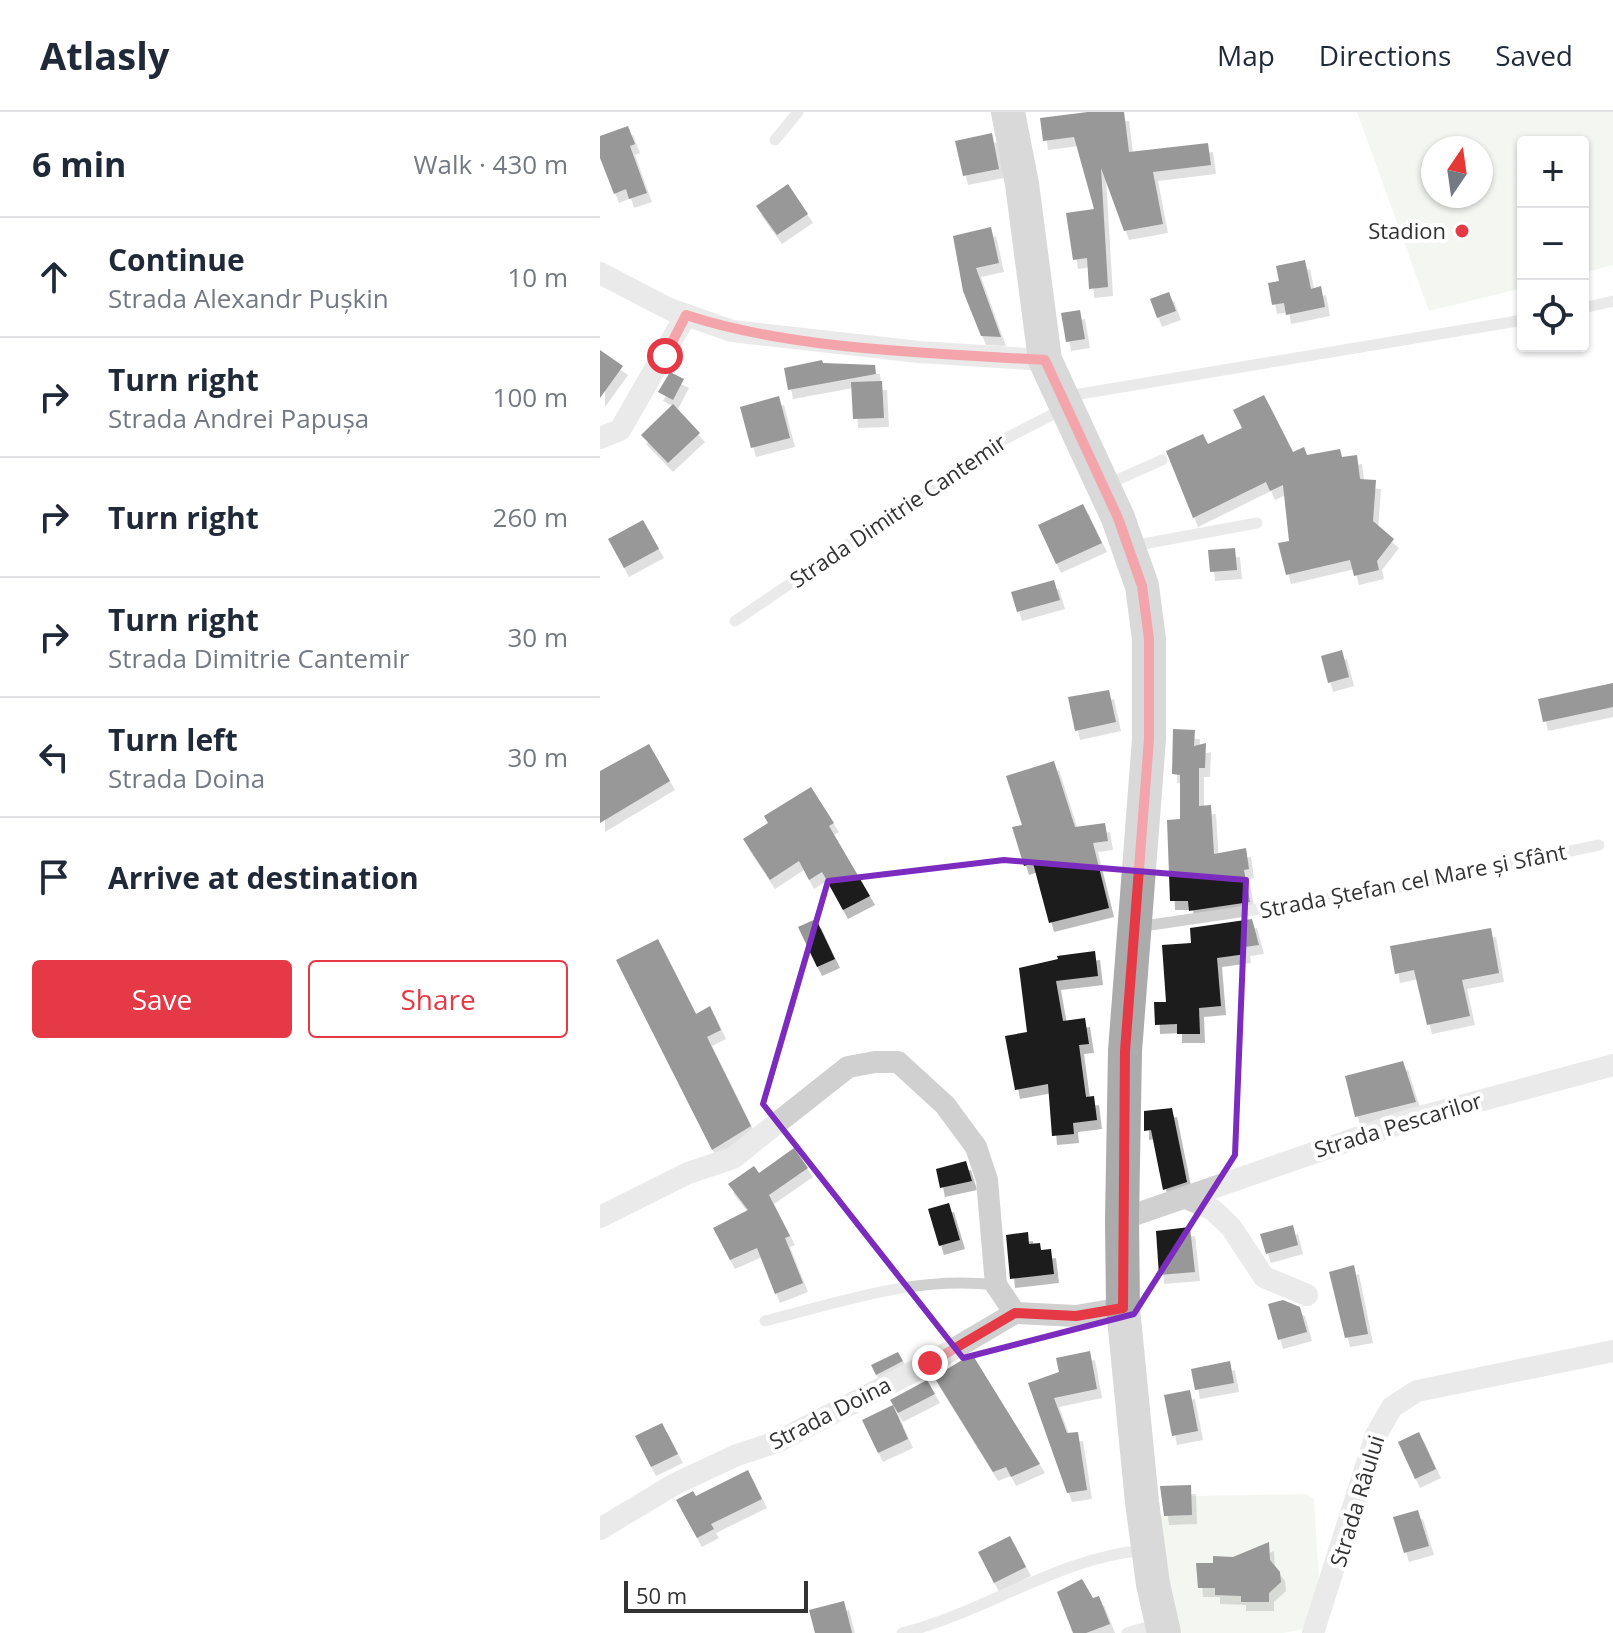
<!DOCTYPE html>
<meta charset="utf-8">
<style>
:root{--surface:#fff;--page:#f2f2f3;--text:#1f2937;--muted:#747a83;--line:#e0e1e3;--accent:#e63946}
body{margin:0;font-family:"Open Sans",sans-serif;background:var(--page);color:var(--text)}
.controls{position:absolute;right:24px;top:24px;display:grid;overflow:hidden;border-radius:8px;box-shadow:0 2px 6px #0004}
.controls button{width:72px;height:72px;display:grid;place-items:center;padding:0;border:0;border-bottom:2px solid var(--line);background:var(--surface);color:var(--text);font:40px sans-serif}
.compass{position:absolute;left:821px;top:24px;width:72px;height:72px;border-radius:50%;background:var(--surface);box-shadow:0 2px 6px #0004;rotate:13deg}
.scale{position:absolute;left:24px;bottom:20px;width:184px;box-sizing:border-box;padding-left:8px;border:4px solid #333;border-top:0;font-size:22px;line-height:28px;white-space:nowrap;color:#333;-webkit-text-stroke:6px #fff;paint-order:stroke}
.stop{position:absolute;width:24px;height:24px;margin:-18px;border:6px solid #e63946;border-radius:50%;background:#fff}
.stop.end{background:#e63946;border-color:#fff;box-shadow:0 2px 8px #0008}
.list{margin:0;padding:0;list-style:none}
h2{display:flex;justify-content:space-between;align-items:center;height:104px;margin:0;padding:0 32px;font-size:34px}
h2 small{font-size:26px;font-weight:400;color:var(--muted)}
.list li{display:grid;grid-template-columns:52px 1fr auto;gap:24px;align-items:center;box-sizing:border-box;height:120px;padding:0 32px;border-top:2px solid var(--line)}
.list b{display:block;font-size:30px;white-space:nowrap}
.list p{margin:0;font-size:26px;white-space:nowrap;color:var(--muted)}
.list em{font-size:26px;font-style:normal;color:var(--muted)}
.actions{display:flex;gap:16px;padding:24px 32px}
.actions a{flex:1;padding:18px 0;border:2px solid var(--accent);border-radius:8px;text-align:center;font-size:28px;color:var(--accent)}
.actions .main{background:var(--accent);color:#fff}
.icon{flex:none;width:44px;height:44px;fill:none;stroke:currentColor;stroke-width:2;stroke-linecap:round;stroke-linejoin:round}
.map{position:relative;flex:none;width:1013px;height:1521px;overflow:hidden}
header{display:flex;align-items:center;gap:48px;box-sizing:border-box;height:112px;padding:0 40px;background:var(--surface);border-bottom:2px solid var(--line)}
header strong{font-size:38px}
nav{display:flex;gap:44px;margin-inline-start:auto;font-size:28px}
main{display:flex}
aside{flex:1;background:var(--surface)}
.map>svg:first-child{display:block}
.green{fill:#e6ecdf;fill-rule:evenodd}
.building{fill:#1a1a1a;filter:url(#shadow)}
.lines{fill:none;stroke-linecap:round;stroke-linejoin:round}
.service{stroke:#d0d0d0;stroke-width:11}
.minor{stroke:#d0d0d0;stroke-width:22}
.primary{stroke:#ababab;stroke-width:34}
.route{stroke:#e63946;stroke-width:10}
.marked{fill:none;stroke:#7b2cbf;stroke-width:6;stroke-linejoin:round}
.poi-dot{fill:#e63946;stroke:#fff;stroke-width:3}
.labels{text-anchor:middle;stroke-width:8;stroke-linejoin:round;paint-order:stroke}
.poi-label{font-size:22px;fill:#333;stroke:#fff;text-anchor:end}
.street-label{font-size:22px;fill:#333;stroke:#fff}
</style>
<header>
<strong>Atlasly</strong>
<nav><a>Map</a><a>Directions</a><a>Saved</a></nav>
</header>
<main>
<aside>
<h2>6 min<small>Walk · 430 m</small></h2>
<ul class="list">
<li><svg class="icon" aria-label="ahead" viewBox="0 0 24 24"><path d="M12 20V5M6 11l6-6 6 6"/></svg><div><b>Continue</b><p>Strada Alexandr Pușkin</p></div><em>10 m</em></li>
<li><svg class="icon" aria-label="right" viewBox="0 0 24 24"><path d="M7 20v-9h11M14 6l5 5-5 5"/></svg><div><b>Turn right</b><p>Strada Andrei Papușa</p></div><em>100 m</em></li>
<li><svg class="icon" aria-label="right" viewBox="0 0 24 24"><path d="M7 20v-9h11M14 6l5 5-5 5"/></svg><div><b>Turn right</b></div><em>260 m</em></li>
<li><svg class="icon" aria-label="right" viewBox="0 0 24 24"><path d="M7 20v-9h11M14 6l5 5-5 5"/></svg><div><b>Turn right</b><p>Strada Dimitrie Cantemir</p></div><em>30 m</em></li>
<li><svg class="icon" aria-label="left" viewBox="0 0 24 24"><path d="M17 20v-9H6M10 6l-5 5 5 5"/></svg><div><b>Turn left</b><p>Strada Doina</p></div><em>30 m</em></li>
<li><svg class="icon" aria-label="arrive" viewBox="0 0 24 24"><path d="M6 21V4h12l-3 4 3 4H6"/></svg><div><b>Arrive at destination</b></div></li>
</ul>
<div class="actions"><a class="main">Save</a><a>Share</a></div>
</aside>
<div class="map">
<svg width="1013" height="1521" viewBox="0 0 1013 1521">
<defs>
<filter id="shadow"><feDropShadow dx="5" dy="9" stdDeviation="0" flood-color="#0004"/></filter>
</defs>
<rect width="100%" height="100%" fill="#fff"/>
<!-- green -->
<g class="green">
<path d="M 757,0 L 1013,0 L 1013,153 L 983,161 L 983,30 L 923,30 L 923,176 L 829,199 ZM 833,36 L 881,36 L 881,84 L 833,84 Z"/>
<path d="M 706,1382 L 714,1387 L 720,1484 L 705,1517 L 683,1521 L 582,1521 L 564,1469 L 561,1404 L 592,1403 L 591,1384 Z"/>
</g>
<!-- building -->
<g class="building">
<path d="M 488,0 L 524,0 L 529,40 L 608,31 L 611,53 L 553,60 L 563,112 L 524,119 L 501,56 L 508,175 L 489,177 L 487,146 L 473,148 L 466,101 L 494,97 L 474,25 L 443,29 L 440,6 Z"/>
<path d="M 28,14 L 35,32 L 30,34 L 47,81 L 29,87 L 26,77 L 14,82 L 0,46 L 0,24 Z"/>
<path d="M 392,21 L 399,57 L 363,64 L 355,29 Z"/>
<path d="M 188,72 L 208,102 L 177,123 L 156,94 Z"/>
<path d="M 391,115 L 399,151 L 376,156 L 401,225 L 381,224 L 363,179 L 353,124 Z"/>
<path d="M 705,148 L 711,177 L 721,174 L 725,195 L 686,203 L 684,191 L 672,193 L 668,171 L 679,169 L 676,154 Z"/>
<path d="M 569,180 L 576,199 L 557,206 L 550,187 Z"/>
<path d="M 480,198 L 485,227 L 466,230 L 461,201 Z"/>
<path d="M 0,238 L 23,254 L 0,286 Z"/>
<path d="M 222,248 L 223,251 L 275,253 L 276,262 L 188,278 L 184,256 Z"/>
<path d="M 70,260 L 84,267 L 73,288 L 58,280 Z"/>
<path d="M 282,269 L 284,306 L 253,307 L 251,270 Z"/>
<path d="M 664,283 L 693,340 L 704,335 L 707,343 L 740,337 L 742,345 L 757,343 L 760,367 L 776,368 L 773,409 L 794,427 L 777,449 L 779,458 L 754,464 L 750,448 L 686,463 L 678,431 L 689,429 L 683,373 L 670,379 L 666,370 L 593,406 L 566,339 L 603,322 L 608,332 L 642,316 L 633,298 Z"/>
<path d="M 179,284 L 190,326 L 151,336 L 140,295 Z"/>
<path d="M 73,292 L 100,321 L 68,351 L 41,323 Z"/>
<path d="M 483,392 L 502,431 L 456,452 L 438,413 Z"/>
<path d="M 43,408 L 59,437 L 24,456 L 8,427 Z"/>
<path d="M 635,436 L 637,458 L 610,460 L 608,438 Z"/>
<path d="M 454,468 L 460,488 L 417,500 L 411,480 Z"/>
<path d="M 742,538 L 749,565 L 728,571 L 721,544 Z"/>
<path d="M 1013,571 L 1013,595 L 943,610 L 938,587 Z"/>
<path d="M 509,578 L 516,610 L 475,619 L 468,585 Z"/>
<path d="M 573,617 L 595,618 L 594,634 L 606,631 L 605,656 L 599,656 L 599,694 L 611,693 L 614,742 L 646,736 L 649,757 L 644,758 L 650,790 L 589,799 L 588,789 L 570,789 L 567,708 L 580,707 L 580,663 L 572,662 Z"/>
<path d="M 49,632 L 70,669 L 0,711 L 0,659 Z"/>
<path d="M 454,649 L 475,715 L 505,711 L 508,729 L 493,731 L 509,796 L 449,811 L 433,751 L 424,754 L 412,715 L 422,713 L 406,664 Z"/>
<path d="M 211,675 L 234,711 L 229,714 L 270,784 L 243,798 L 222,760 L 209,768 L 199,749 L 170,768 L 143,727 L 168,711 L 164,704 Z"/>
<path d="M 216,807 L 235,847 L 217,855 L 198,815 Z"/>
<path d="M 652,807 L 659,833 L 645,835 L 646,842 L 617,846 L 621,894 L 599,896 L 600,922 L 577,922 L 577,912 L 555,913 L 554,890 L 566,890 L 562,833 L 591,831 L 590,816 Z"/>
<path d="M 891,816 L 899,861 L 862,868 L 870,904 L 827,913 L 814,858 L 795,862 L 790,834 Z"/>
<path d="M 58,827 L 96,902 L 110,894 L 121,918 L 107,925 L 151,1014 L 112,1038 L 16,848 Z"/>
<path d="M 495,839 L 498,864 L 456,869 L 463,909 L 485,906 L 489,932 L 479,933 L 486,985 L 494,984 L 497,1008 L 473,1011 L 474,1022 L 452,1024 L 448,972 L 415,978 L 405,924 L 427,920 L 419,856 L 458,847 L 457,844 Z"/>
<path d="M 803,949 L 816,990 L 755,1005 L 745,964 Z"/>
<path d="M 572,996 L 587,1070 L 563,1078 L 551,1018 L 544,1019 L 544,999 Z"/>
<path d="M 194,1036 L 208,1056 L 169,1083 L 190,1124 L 185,1126 L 203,1171 L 175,1182 L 157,1136 L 130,1148 L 113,1116 L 148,1098 L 128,1072 L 154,1054 L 159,1061 Z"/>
<path d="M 366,1049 L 372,1069 L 340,1076 L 336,1057 Z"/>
<path d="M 349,1091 L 360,1128 L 339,1134 L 328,1097 Z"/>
<path d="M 693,1113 L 698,1133 L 666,1142 L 660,1122 Z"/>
<path d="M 590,1115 L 595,1160 L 559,1163 L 556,1119 Z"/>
<path d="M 428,1120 L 429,1132 L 440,1131 L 441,1138 L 451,1137 L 454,1162 L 410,1167 L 406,1123 Z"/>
<path d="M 754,1153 L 768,1222 L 745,1226 L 729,1160 Z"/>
<path d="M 683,1188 L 700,1195 L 707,1220 L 678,1228 L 668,1192 Z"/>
<path d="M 490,1239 L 497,1277 L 454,1286 L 467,1321 L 478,1320 L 487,1378 L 467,1381 L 428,1271 L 459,1260 L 456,1246 Z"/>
<path d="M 298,1240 L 303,1249 L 276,1263 L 271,1253 Z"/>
<path d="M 372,1242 L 440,1352 L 411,1365 L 406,1355 L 393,1360 L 334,1265 Z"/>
<path d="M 630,1249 L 634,1271 L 595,1278 L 591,1257 Z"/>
<path d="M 327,1268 L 335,1282 L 298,1301 L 290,1288 Z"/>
<path d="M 590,1278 L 598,1319 L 572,1324 L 564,1283 Z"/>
<path d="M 293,1293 L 308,1327 L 278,1341 L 262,1308 Z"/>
<path d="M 62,1311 L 78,1342 L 51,1355 L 35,1324 Z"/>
<path d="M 819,1320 L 836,1357 L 815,1367 L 798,1330 Z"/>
<path d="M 148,1358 L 162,1387 L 111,1412 L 114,1417 L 97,1426 L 76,1388 L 93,1379 L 96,1384 Z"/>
<path d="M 591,1373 L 592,1403 L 564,1404 L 560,1374 Z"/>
<path d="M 818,1398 L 829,1434 L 804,1441 L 793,1405 Z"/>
<path d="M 410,1424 L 426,1455 L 394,1471 L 378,1440 Z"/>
<path d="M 669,1430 L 670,1448 L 680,1460 L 681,1470 L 669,1481 L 669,1490 L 641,1490 L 641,1484 L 615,1483 L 615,1476 L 598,1476 L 596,1451 L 613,1451 L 613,1444 L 633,1445 Z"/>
<path d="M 482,1467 L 493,1486 L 499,1484 L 510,1512 L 486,1521 L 473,1521 L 457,1480 Z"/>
<path d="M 244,1489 L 252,1521 L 215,1521 L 209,1498 Z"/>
</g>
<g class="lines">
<!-- service -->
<g class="service">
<path d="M 175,28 L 198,0"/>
<path d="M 983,196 L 1013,189"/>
<path d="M 468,284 L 923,208"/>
<path d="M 508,372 L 562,348"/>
<path d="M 532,434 L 657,411"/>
<path d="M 135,509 L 401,329 L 463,297"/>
<path d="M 537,815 L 776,780 L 999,733"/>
<path d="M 165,1209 C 241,1190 317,1163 396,1173"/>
<path d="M 302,1521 C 386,1500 459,1445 546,1438"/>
<path d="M 527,1521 L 557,1512"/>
</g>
<!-- minor -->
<g class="minor">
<path d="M 0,161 L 69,197 L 132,219 L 319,240 L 445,248"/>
<path d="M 0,326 L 20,318 L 86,203"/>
<path d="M 586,1086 L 613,1098 L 631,1115 L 664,1165 L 707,1183"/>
<path d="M 0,1105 L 88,1061 L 133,1046 L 248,955 L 275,950 L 298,950 L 345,993 L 376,1035 L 387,1068 L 396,1173 L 415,1201"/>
<path d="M 522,1107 L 812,1007 L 1013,953"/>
<path d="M 415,1201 L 476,1204 L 523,1196"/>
<path d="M 0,1417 L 75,1372 L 137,1343 L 177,1330 L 330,1251 L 415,1201"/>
<path d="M 713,1521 L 776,1323 L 792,1295 L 817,1279 L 1013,1239"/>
</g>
<!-- primary -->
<path class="primary" d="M 408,0 L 422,72 L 445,248 L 518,406 L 542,474 L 549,527 L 549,627 L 525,939 L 522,1107 L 523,1196 L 542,1390 L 553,1472 L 564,1521"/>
</g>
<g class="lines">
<!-- route -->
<path class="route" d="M 65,244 L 86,203 C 192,238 332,241 445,248 L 518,406 L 542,474 L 549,527 L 549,627 L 525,939 L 523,1196 L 476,1204 L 415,1201 L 330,1251"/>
</g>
<!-- marked area -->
<path d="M0 0H1013V1521H0ZM 404,748 L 646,768 L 635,1043 L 534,1202 L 363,1246 L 163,992 L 228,769 Z" fill="#fff" fill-opacity=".55" fill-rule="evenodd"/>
<path class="marked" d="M 404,748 L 646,768 L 635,1043 L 534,1202 L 363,1246 L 163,992 L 228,769 Z"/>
<!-- markers -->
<circle class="poi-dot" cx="862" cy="119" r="8"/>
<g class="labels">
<!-- poi labels -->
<g class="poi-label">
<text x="846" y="127">Stadion</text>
</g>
<!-- street labels -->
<g class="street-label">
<text transform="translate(298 399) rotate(-34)" y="8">Strada Dimitrie Cantemir</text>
<text transform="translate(813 769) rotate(-11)" y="8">Strada Ștefan cel Mare și Sfânt</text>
<text transform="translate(798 1013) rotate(-17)" y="8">Strada Pescarilor</text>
<text transform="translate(230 1301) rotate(-27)" y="8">Strada Doina</text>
<text transform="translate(757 1389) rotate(-73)" y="8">Strada Râului</text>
</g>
</g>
</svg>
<div class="controls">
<button>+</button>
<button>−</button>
<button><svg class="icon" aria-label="locate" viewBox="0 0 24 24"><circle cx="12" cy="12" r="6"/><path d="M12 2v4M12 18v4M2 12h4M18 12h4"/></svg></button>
</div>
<svg class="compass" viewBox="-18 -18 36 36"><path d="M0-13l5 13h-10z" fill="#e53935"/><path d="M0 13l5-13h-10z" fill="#747a83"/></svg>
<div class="scale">50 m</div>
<div class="stop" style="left:65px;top:244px"></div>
<div class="stop end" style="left:330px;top:1251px"></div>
</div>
</main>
